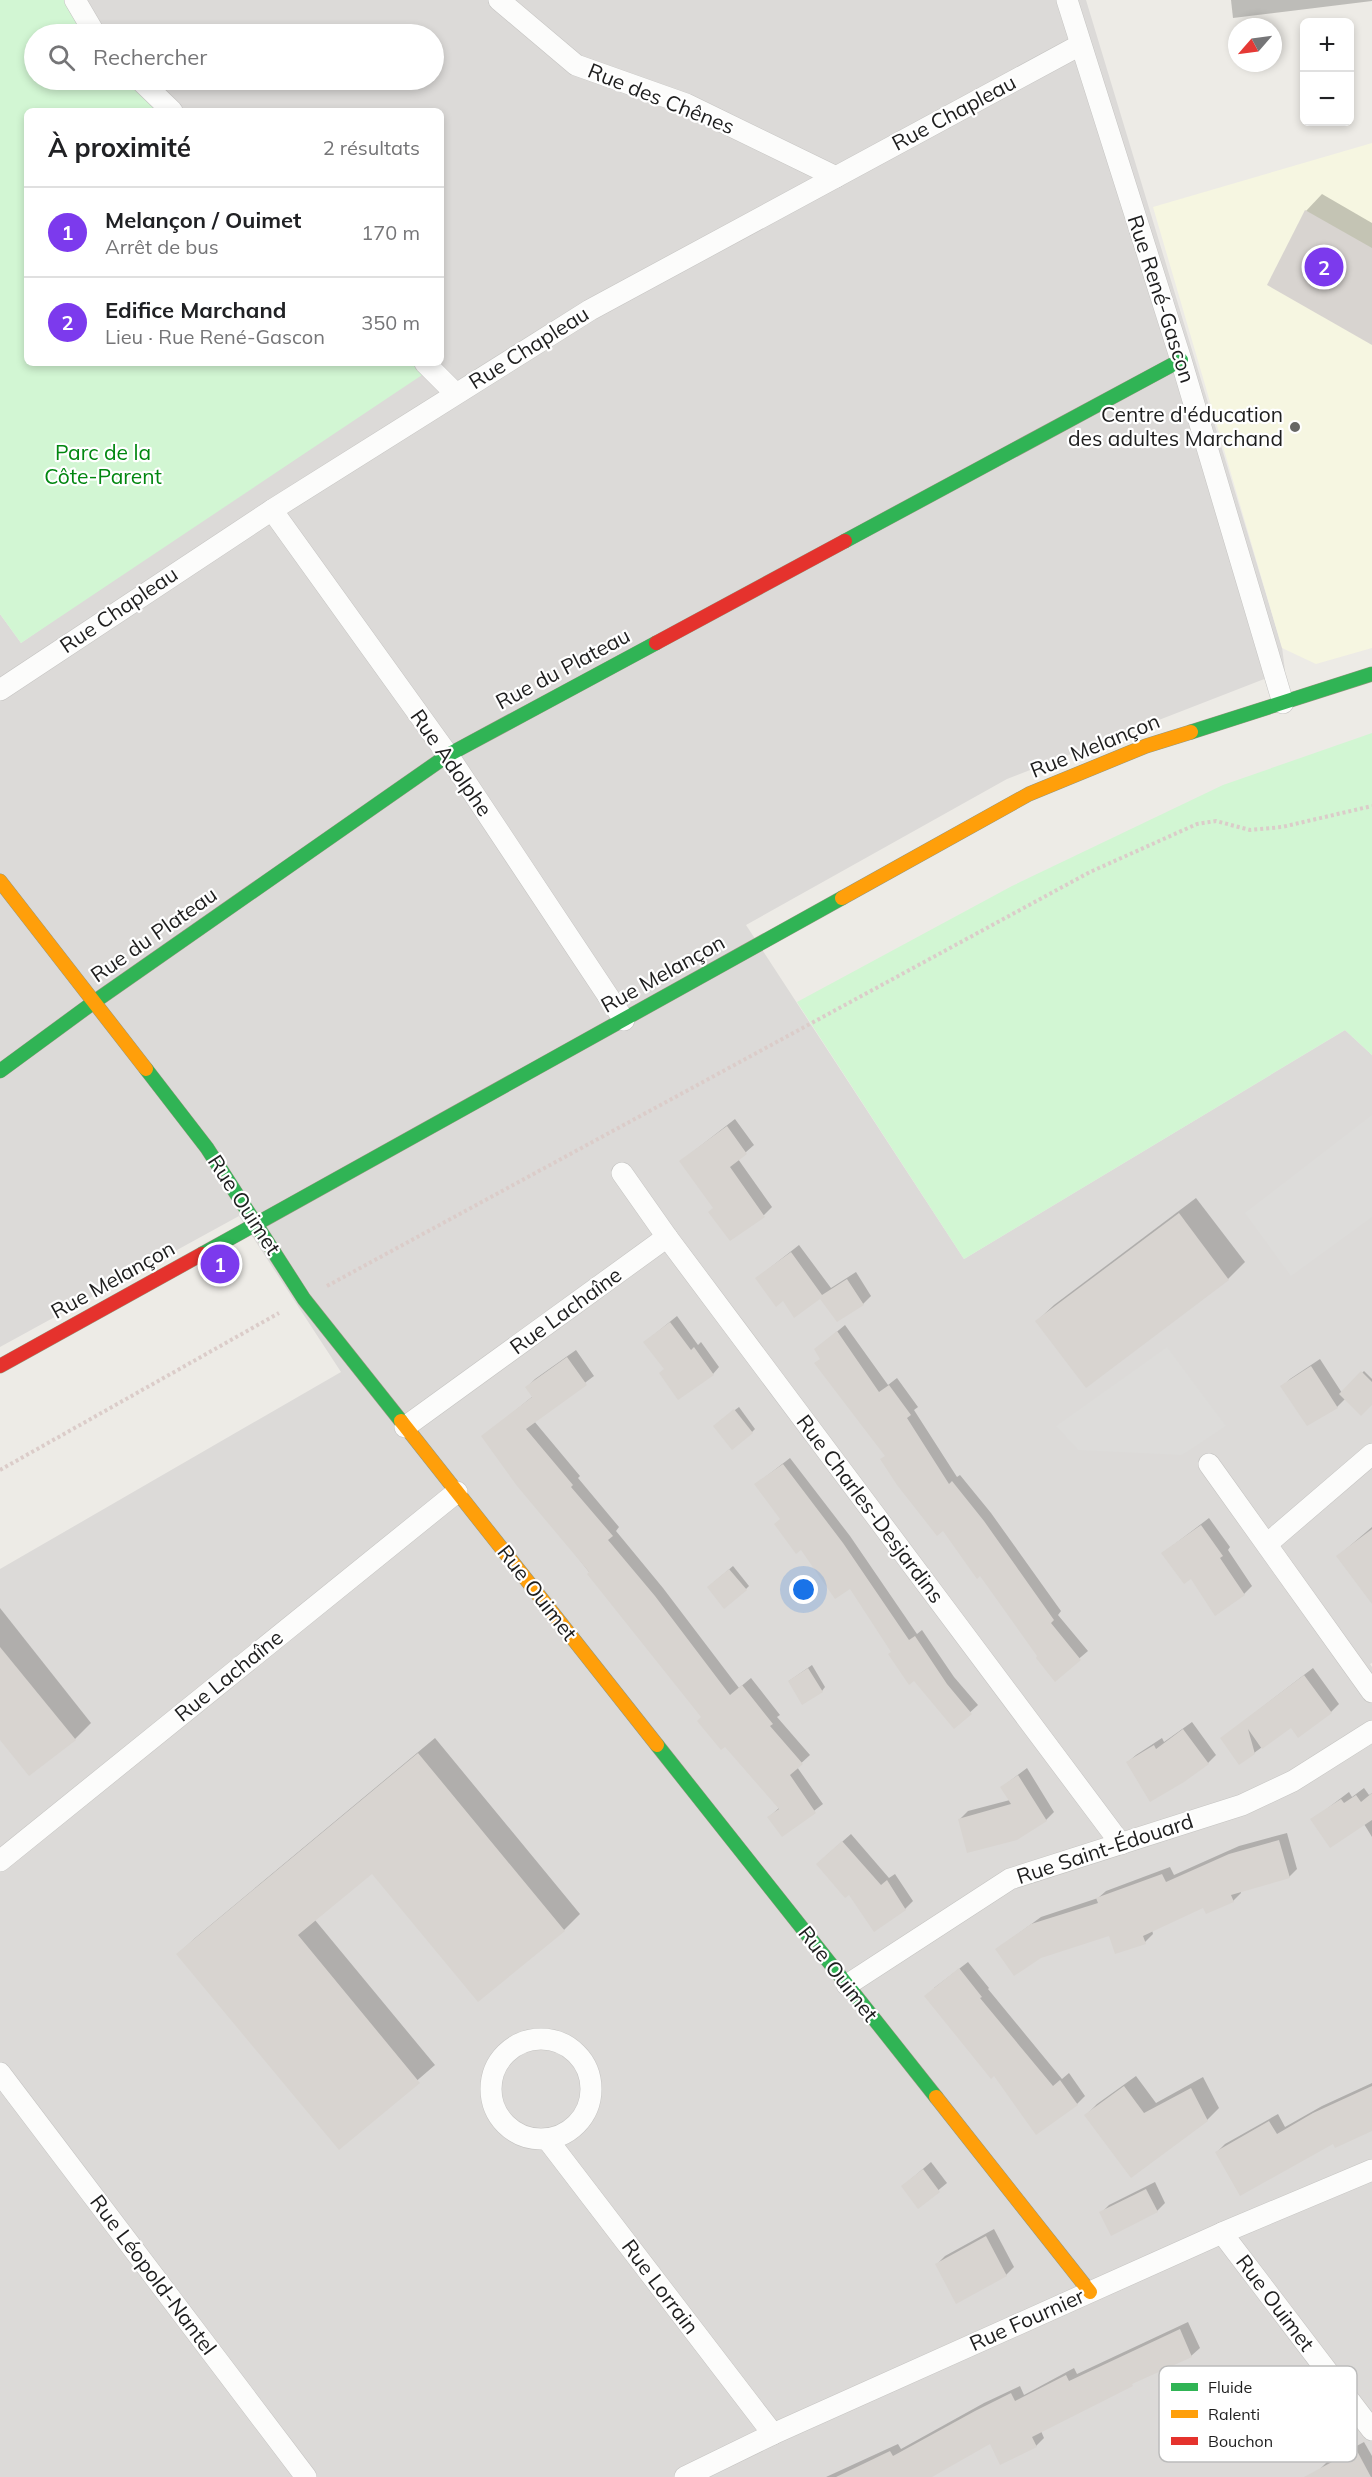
<!DOCTYPE html>
<html lang="fr">
<meta charset="utf-8">
<style>
:root{--surface:#fff;--page:#f6f6f6;--text:#202124;--muted:#757577;--line:#e0e0e0;--accent:#7c3aed}
body{margin:0;font-family:Mulish,sans-serif;background:var(--page);color:var(--text)}
.controls{position:absolute;right:18px;top:18px;display:grid;overflow:hidden;border-radius:9px;box-shadow:0 3px 9px #0003}
.controls button{width:54px;height:54px;display:grid;place-items:center;padding:0;border:0;border-bottom:2px solid var(--line);background:var(--surface);color:var(--text);font:30px sans-serif}
.compass{position:absolute;left:1228px;top:18px;width:54px;height:54px;border-radius:50%;background:var(--surface);box-shadow:0 3px 9px #0003;rotate:242deg}
.you{position:absolute;left:804px;top:1590px;width:21px;height:21px;margin:-15px;border:4px solid #fff;border-radius:50%;background:#1a73e8;box-shadow:0 0 0 9px #1a73e833}
.badge{display:grid;place-items:center;width:39px;height:39px;border-radius:50%;background:var(--accent);color:#fff;font-size:20px;font-weight:700}
.pin{position:absolute;translate:-50% -50%;border:3px solid #fff;box-shadow:0 2px 6px #0006}
.list{margin:0;padding:0;list-style:none}
h2{display:flex;justify-content:space-between;align-items:center;height:78px;margin:0;padding:0 24px;font-size:26px}
h2 small{font-size:20px;font-weight:400;color:var(--muted)}
.list li{display:grid;grid-template-columns:39px 1fr auto;gap:18px;align-items:center;box-sizing:border-box;height:90px;padding:0 24px;border-top:2px solid var(--line)}
.list b{display:block;font-size:22px;white-space:nowrap}
.list p{margin:0;font-size:20px;white-space:nowrap;color:var(--muted)}
.list em{font-size:20px;font-style:normal;color:var(--muted)}
.icon{flex:none;width:33px;height:33px;fill:none;stroke:currentColor;stroke-width:2;stroke-linecap:round;stroke-linejoin:round}
.map{position:relative;flex:none;width:1372px;height:2477px;overflow:hidden}
.search{position:absolute;background:var(--surface);box-shadow:0 3px 9px #0003;left:24px;top:24px;width:420px;height:66px;display:flex;align-items:center;gap:15px;box-sizing:border-box;padding:0 21px;border-radius:33px;color:var(--muted);font-size:22px}
.panel{position:absolute;background:var(--surface);box-shadow:0 3px 9px #0003;left:24px;top:108px;width:420px;height:258px;border-radius:9px}
.map>svg:first-child{display:block}
.residential{fill:#dcdad8}
.education{fill:#f6f6e1}
.park{fill:#d2f6d3}
.parking{fill:#dddcda}
.shadow{fill:#0003}
.building{fill:#d8d4d0}
.lines{fill:none;stroke-linecap:round;stroke-linejoin:round}
.street-casing{stroke:#c5c4c2;stroke-width:22}
.fast-casing{stroke:#94977e;stroke-width:15}
.slow-casing{stroke:#94977e;stroke-width:15}
.jam-casing{stroke:#94977e;stroke-width:15}
.path{stroke:#dbccc9;stroke-width:4;stroke-dasharray:3 3;stroke-linecap:butt}
.street{stroke:#fcfcfb;stroke-width:21}
.fast{stroke:#30b455;stroke-width:14}
.slow{stroke:#ff9f0a;stroke-width:14}
.jam{stroke:#e5322d;stroke-width:14}
.poi-dot{fill:#666664;stroke:#fff;stroke-width:2}
.labels{text-anchor:middle;stroke-width:4.5;stroke-linejoin:round;paint-order:stroke}
.street-label{font-size:21px;fill:#1e1e1e;stroke:#fff}
.poi-label{font-size:21px;fill:#1e1e1e;stroke:#fff;text-anchor:end}
.park-label{font-size:21px;fill:#018710;stroke:#fff}
.key{fill:#fff;stroke:#bcbcbc;stroke-width:1.5}
.key-label{font-size:16px;fill:#1e1e1e}
</style>
<div class="map">
<svg width="1372" height="2477" viewBox="0 0 1372 2477">
<rect width="100%" height="100%" fill="#edebe6"/>
<!-- residential -->
<path class="residential" d="M 84,0 L 1086,0 L 1282,647 L 1285,671 L 1007,779 L 746,925 L 964,1259 L 1345,1030 L 1372,1055 L 1372,1663 L 1370,1664 L 1372,1667 L 1372,2477 L 0,2477 L 0,1569 L 341,1372 L 239,1216 L 0,1347 L 0,614 L 21,643 L 426,363 L 441,363 L 441,111 L 171,111 L 139,80 L 434,80 L 434,34 L 104,34 Z"/>
<!-- education -->
<path class="education" d="M 1372,143 L 1372,648 L 1316,664 L 1282,648 L 1153,207 Z"/>
<!-- park -->
<g class="park">
<path d="M 0,0 L 84,0 L 104,34 L 34,34 L 34,80 L 139,80 L 171,111 L 27,111 L 27,363 L 426,363 L 431,369 L 21,643 L 0,614 Z"/>
<path d="M 1372,733 L 1372,1055 L 1345,1030 L 964,1259 L 797,1002 L 1012,886 L 1223,785 Z"/>
</g>
<!-- parking -->
<g class="parking">
<path d="M 1372,1115 L 1372,1217 L 1291,1276 L 1245,1213 Z"/>
<path d="M 1167,1347 L 1226,1426 L 1182,1455 L 1078,1450 L 1056,1426 Z"/>
</g>
<!-- shadow -->
<g class="shadow">
<path d="M 1231,0 L 1372,0 L 1372,1 L 1233,18 Z"/>
<path d="M 1322,194 L 1372,223 L 1372,343 L 1269,284 L 1306,211 Z"/>
<path d="M 735,1119 L 754,1145 L 738,1159 L 772,1207 L 764,1215 L 715,1208 L 681,1161 Z"/>
<path d="M 1196,1198 L 1245,1262 L 1228,1279 L 1086,1386 L 1037,1321 L 1054,1305 Z"/>
<path d="M 799,1245 L 831,1288 L 856,1272 L 871,1296 L 863,1304 L 838,1320 L 821,1297 L 784,1299 L 757,1278 Z"/>
<path d="M 677,1316 L 698,1345 L 701,1342 L 719,1367 L 713,1374 L 666,1368 L 645,1342 Z"/>
<path d="M 845,1325 L 888,1385 L 897,1378 L 918,1407 L 914,1410 L 957,1477 L 960,1475 L 991,1513 L 1061,1611 L 1058,1615 L 1088,1651 L 1055,1679 L 980,1574 L 886,1456 L 816,1349 Z"/>
<path d="M 576,1350 L 594,1376 L 534,1421 L 580,1476 L 578,1478 L 619,1527 L 616,1531 L 663,1588 L 739,1688 L 751,1678 L 780,1715 L 777,1717 L 810,1755 L 797,1767 L 823,1804 L 782,1835 L 769,1817 L 779,1808 L 703,1717 L 483,1437 L 533,1396 L 527,1387 L 535,1379 Z"/>
<path d="M 1320,1359 L 1342,1393 L 1364,1371 L 1372,1379 L 1372,1403 L 1345,1399 L 1337,1407 L 1307,1424 L 1282,1387 L 1290,1379 Z"/>
<path d="M 739,1407 L 755,1429 L 752,1432 L 719,1422 Z"/>
<path d="M 790,1458 L 850,1536 L 917,1634 L 922,1630 L 954,1677 L 978,1705 L 954,1727 L 892,1652 L 850,1587 L 781,1518 L 756,1484 Z"/>
<path d="M 1209,1518 L 1230,1547 L 1228,1550 L 1252,1586 L 1244,1594 L 1191,1577 L 1163,1553 Z"/>
<path d="M 1372,1527 L 1372,1602 L 1338,1556 Z"/>
<path d="M 733,1566 L 749,1586 L 746,1589 L 712,1584 Z"/>
<path d="M 0,1608 L 91,1723 L 75,1739 L 0,1737 Z"/>
<path d="M 812,1665 L 825,1687 L 822,1691 L 789,1681 Z"/>
<path d="M 1313,1668 L 1339,1704 L 1331,1712 L 1298,1736 L 1291,1726 L 1254,1753 L 1222,1738 Z"/>
<path d="M 1192,1722 L 1216,1755 L 1208,1763 L 1128,1762 L 1136,1755 L 1162,1738 L 1164,1742 Z"/>
<path d="M 435,1738 L 580,1914 L 564,1930 L 372,1872 L 315,1920 L 435,2065 L 339,2148 L 178,1954 L 195,1938 Z"/>
<path d="M 1027,1768 L 1054,1812 L 1046,1820 L 960,1819 L 968,1811 L 1010,1800 L 1002,1787 Z"/>
<path d="M 1364,1788 L 1369,1795 L 1372,1793 L 1372,1837 L 1364,1824 L 1312,1820 L 1349,1792 L 1352,1797 Z"/>
<path d="M 1287,1833 L 1297,1869 L 1289,1877 L 1241,1891 L 1241,1893 L 1233,1901 L 1207,1912 L 1204,1906 L 1152,1930 L 1153,1934 L 1145,1942 L 1110,1934 L 997,1949 L 1041,1917 L 1098,1898 L 1106,1891 L 1170,1867 L 1174,1875 L 1239,1846 Z"/>
<path d="M 851,1834 L 889,1878 L 895,1874 L 913,1901 L 905,1909 L 826,1856 Z"/>
<path d="M 968,1962 L 989,1988 L 988,1989 L 1062,2079 L 1069,2073 L 1085,2096 L 1077,2104 L 994,2074 L 934,1988 Z"/>
<path d="M 1136,2076 L 1156,2103 L 1203,2077 L 1219,2108 L 1207,2120 L 1132,2176 L 1086,2115 L 1097,2104 Z"/>
<path d="M 1372,2083 L 1372,2130 L 1334,2142 L 1217,2152 L 1225,2144 L 1278,2114 L 1285,2127 L 1322,2106 Z"/>
<path d="M 931,2162 L 947,2183 L 918,2207 L 903,2186 Z"/>
<path d="M 1155,2182 L 1165,2203 L 1157,2211 L 1101,2213 L 1109,2205 Z"/>
<path d="M 994,2229 L 1014,2267 L 1006,2275 L 957,2302 L 937,2264 L 945,2256 Z"/>
<path d="M 1188,2322 L 1200,2348 L 1191,2356 L 1136,2381 L 1041,2431 L 1044,2438 L 1036,2446 L 991,2442 L 918,2477 L 826,2477 L 898,2444 L 901,2449 L 984,2403 L 1020,2386 L 1024,2395 L 1074,2368 L 1077,2374 Z"/>
<path d="M 1364,2442 L 1372,2456 L 1372,2477 L 1323,2477 L 1319,2470 L 1327,2462 Z"/>
</g>
<!-- building -->
<g class="building">
<path d="M 1305,210 L 1372,248 L 1372,345 L 1267,285 Z"/>
<path d="M 727,1126 L 747,1154 L 730,1167 L 765,1217 L 730,1241 L 708,1212 L 713,1208 L 679,1161 Z"/>
<path d="M 1179,1213 L 1229,1280 L 1086,1388 L 1035,1321 Z"/>
<path d="M 791,1252 L 822,1295 L 847,1279 L 864,1305 L 837,1322 L 820,1299 L 794,1318 L 783,1301 L 776,1307 L 755,1278 Z"/>
<path d="M 670,1322 L 691,1350 L 694,1347 L 714,1375 L 678,1400 L 659,1373 L 664,1369 L 643,1342 Z"/>
<path d="M 837,1331 L 879,1392 L 889,1385 L 911,1415 L 907,1418 L 949,1484 L 952,1481 L 984,1521 L 1054,1620 L 1051,1623 L 1081,1660 L 1055,1682 L 1036,1658 L 1037,1656 L 980,1576 L 977,1579 L 943,1531 L 937,1536 L 897,1485 L 880,1459 L 885,1456 L 814,1363 L 820,1359 L 814,1349 Z"/>
<path d="M 567,1357 L 587,1385 L 526,1429 L 573,1485 L 571,1487 L 613,1536 L 608,1540 L 655,1596 L 730,1695 L 742,1685 L 773,1724 L 770,1726 L 803,1764 L 790,1775 L 816,1813 L 782,1837 L 767,1817 L 779,1809 L 725,1747 L 721,1750 L 697,1721 L 701,1717 L 587,1574 L 589,1572 L 517,1486 L 481,1436 L 532,1397 L 525,1387 Z"/>
<path d="M 1311,1366 L 1338,1408 L 1307,1426 L 1280,1386 Z"/>
<path d="M 1361,1371 L 1372,1382 L 1372,1405 L 1361,1416 L 1339,1394 Z"/>
<path d="M 734,1409 L 753,1433 L 732,1450 L 713,1426 Z"/>
<path d="M 783,1464 L 843,1543 L 909,1640 L 915,1636 L 947,1684 L 972,1714 L 954,1729 L 914,1681 L 909,1685 L 888,1654 L 891,1652 L 850,1589 L 835,1599 L 801,1550 L 796,1554 L 774,1524 L 780,1519 L 754,1484 Z"/>
<path d="M 1201,1525 L 1223,1556 L 1220,1558 L 1245,1595 L 1215,1616 L 1191,1579 L 1184,1584 L 1161,1553 Z"/>
<path d="M 1372,1529 L 1372,1604 L 1336,1556 Z"/>
<path d="M 729,1569 L 747,1590 L 724,1609 L 707,1587 Z"/>
<path d="M 0,1647 L 76,1740 L 29,1776 L 0,1740 Z"/>
<path d="M 808,1668 L 823,1692 L 802,1705 L 788,1681 Z"/>
<path d="M 1304,1675 L 1332,1713 L 1298,1738 L 1291,1728 L 1262,1749 L 1248,1729 L 1255,1754 L 1239,1765 L 1220,1738 Z"/>
<path d="M 1183,1729 L 1209,1764 L 1184,1782 L 1150,1802 L 1126,1762 L 1154,1745 L 1156,1749 Z"/>
<path d="M 418,1753 L 565,1931 L 478,2002 L 372,1874 L 298,1935 L 420,2083 L 339,2150 L 176,1954 Z"/>
<path d="M 1018,1775 L 1047,1821 L 1017,1840 L 967,1853 L 958,1819 L 1011,1804 L 1000,1787 Z"/>
<path d="M 1372,1793 L 1372,1820 L 1330,1848 L 1310,1819 L 1341,1799 L 1344,1803 L 1356,1795 L 1361,1802 Z"/>
<path d="M 1279,1840 L 1290,1878 L 1231,1895 L 1234,1902 L 1206,1914 L 1203,1908 L 1143,1936 L 1146,1944 L 1115,1954 L 1109,1936 L 1041,1958 L 1014,1976 L 995,1949 L 1031,1924 L 1098,1903 L 1096,1898 L 1162,1874 L 1166,1882 L 1229,1854 Z"/>
<path d="M 842,1841 L 881,1885 L 887,1880 L 906,1910 L 874,1932 L 849,1895 L 845,1898 L 816,1864 Z"/>
<path d="M 959,1968 L 982,1997 L 980,1998 L 1053,2086 L 1060,2080 L 1078,2105 L 1036,2135 L 994,2076 L 991,2079 L 924,1996 Z"/>
<path d="M 1124,2086 L 1144,2113 L 1191,2088 L 1208,2121 L 1131,2178 L 1084,2115 Z"/>
<path d="M 1372,2086 L 1372,2131 L 1335,2148 L 1333,2144 L 1240,2196 L 1215,2152 L 1269,2121 L 1277,2134 L 1313,2113 Z"/>
<path d="M 923,2169 L 940,2192 L 918,2209 L 901,2186 Z"/>
<path d="M 1146,2189 L 1158,2212 L 1111,2236 L 1099,2212 Z"/>
<path d="M 986,2236 L 1007,2276 L 956,2304 L 935,2264 Z"/>
<path d="M 1180,2329 L 1192,2357 L 1132,2384 L 1133,2386 L 1032,2437 L 1037,2447 L 1000,2465 L 990,2444 L 932,2477 L 836,2477 L 890,2451 L 893,2456 L 975,2411 L 1011,2393 L 1015,2401 L 1066,2375 L 1069,2381 Z"/>
<path d="M 1356,2449 L 1371,2477 L 1304,2477 Z"/>
</g>
<g class="lines">
<defs>
<g id="street">
<path d="M 75,0 L 95,34"/>
<path d="M 499,0 L 576,65 L 686,104 L 836,177"/>
<path d="M 1067,0 L 1181,360 L 1283,703"/>
<path d="M 140,80 L 172,111"/>
<path d="M 425,363 L 455,393"/>
<path d="M 272,510 L 448,755 L 624,1020"/>
<path d="M 0,690 L 272,510 L 590,310 L 1080,45"/>
<path d="M 622,1173 L 667,1237 L 1121,1844"/>
<path d="M 405,1427 L 667,1237"/>
<path d="M 1209,1464 L 1372,1692"/>
<path d="M 1267,1544 L 1372,1454"/>
<path d="M 0,1861 L 457,1492"/>
<path d="M 847,1985 L 1010,1879 L 1242,1805 L 1293,1781 L 1372,1731"/>
<circle cx="541" cy="2089" r="50"/>
<path d="M 0,2073 L 306,2477"/>
<path d="M 547,2139 L 773,2434"/>
<path d="M 1222,2233 L 1372,2430"/>
<path d="M 685,2477 L 773,2434 L 1222,2233 L 1372,2170"/>
</g>
<g id="fast">
<path d="M 845,541 L 1181,360"/>
<path d="M 1191,732 L 1372,674"/>
<path d="M 146,1069 L 207,1148 L 304,1299 L 401,1421"/>
<path d="M 0,1071 L 94,1002 L 448,755 L 656,643"/>
<path d="M 202,1254 L 842,898"/>
<path d="M 657,1745 L 936,2097"/>
</g>
<g id="slow">
<path d="M 0,881 L 146,1069"/>
<path d="M 842,898 L 1029,794 L 1146,746 L 1191,732"/>
<path d="M 401,1421 L 657,1745"/>
<path d="M 936,2097 L 1090,2292"/>
</g>
<g id="jam">
<path d="M 656,643 L 845,541"/>
<path d="M 0,1366 L 202,1254"/>
</g>
</defs>
<!-- street casing -->
<use href="#street" class="street-casing"/>
<!-- fast casing -->
<use href="#fast" class="fast-casing"/>
<!-- slow casing -->
<use href="#slow" class="slow-casing"/>
<!-- jam casing -->
<use href="#jam" class="jam-casing"/>
<!-- path -->
<g class="path">
<path d="M 327,1286 L 1090,872 L 1197,824 L 1216,821 L 1250,830 L 1282,827 L 1372,806"/>
<path d="M 0,1470 L 279,1313"/>
</g>
<!-- street -->
<use href="#street" class="street"/>
<!-- fast -->
<use href="#fast" class="fast"/>
<!-- slow -->
<use href="#slow" class="slow"/>
<!-- jam -->
<use href="#jam" class="jam"/>
</g>
<!-- markers -->
<circle class="poi-dot" cx="1295" cy="427" r="6"/>
<g class="labels">
<!-- street labels -->
<g class="street-label">
<text transform="translate(661 99) rotate(22)" y="7">Rue des Chênes</text>
<text transform="translate(954 113) rotate(-28)" y="7">Rue Chapleau</text>
<text transform="translate(1161 299) rotate(72)" y="7">Rue René-Gascon</text>
<text transform="translate(529 348) rotate(-32)" y="7">Rue Chapleau</text>
<text transform="translate(119 610) rotate(-34)" y="7">Rue Chapleau</text>
<text transform="translate(563 669) rotate(-28)" y="7">Rue du Plateau</text>
<text transform="translate(1095 746) rotate(-22)" y="7">Rue Melançon</text>
<text transform="translate(451 763) rotate(55)" y="7">Rue Adolphe</text>
<text transform="translate(154 935) rotate(-35)" y="7">Rue du Plateau</text>
<text transform="translate(663 974) rotate(-29)" y="7">Rue Melançon</text>
<text transform="translate(244 1205) rotate(57)" y="7">Rue Ouimet</text>
<text transform="translate(113 1280) rotate(-29)" y="7">Rue Melançon</text>
<text transform="translate(566 1311) rotate(-36)" y="7">Rue Lachaîne</text>
<text transform="translate(870 1509) rotate(53)" y="7">Rue Charles-Desjardins</text>
<text transform="translate(537 1593) rotate(52)" y="7">Rue Ouimet</text>
<text transform="translate(229 1676) rotate(-39)" y="7">Rue Lachaîne</text>
<text transform="translate(1105 1849) rotate(-18)" y="7">Rue Saint-Édouard</text>
<text transform="translate(838 1974) rotate(52)" y="7">Rue Ouimet</text>
<text transform="translate(153 2275) rotate(53)" y="7">Rue Léopold-Nantel</text>
<text transform="translate(660 2287) rotate(53)" y="7">Rue Lorrain</text>
<text transform="translate(1275 2303) rotate(53)" y="7">Rue Ouimet</text>
<text transform="translate(1027 2320) rotate(-24)" y="7">Rue Fournier</text>
</g>
<!-- poi labels -->
<g class="poi-label">
<text x="1283" y="422">Centre d'éducation<tspan x="1283" dy="24">des adultes Marchand</tspan></text>
</g>
<!-- park labels -->
<g class="park-label">
<text x="103" y="460">Parc de la<tspan x="103" dy="24">Côte-Parent</tspan></text>
</g>
</g>
<!-- legend -->
<rect x="1159" y="2366" width="198" height="96" rx="9" class="key"/>
<rect x="1171" y="2383" width="27" height="8" fill="#30b455"/>
<rect x="1171" y="2410" width="27" height="8" fill="#ff9f0a"/>
<rect x="1171" y="2437" width="27" height="8" fill="#e5322d"/>
<g class="key-label">
<text x="1208" y="2393">Fluide</text>
<text x="1208" y="2420">Ralenti</text>
<text x="1208" y="2447">Bouchon</text>
</g>
</svg>
<div class="controls">
<button>+</button>
<button>−</button>
</div>
<svg class="compass" viewBox="-18 -18 36 36"><path d="M0-13l5 13h-10z" fill="#e53935"/><path d="M0 13l5-13h-10z" fill="#757577"/></svg>
<div class="you"></div>
<div class="pin badge" style="left:220px;top:1264px">1</div>
<div class="pin badge" style="left:1324px;top:267px">2</div>
<div class="search"><svg class="icon" aria-label="search" viewBox="0 0 24 24"><circle cx="10" cy="10" r="6"/><path d="M15 15l6 6"/></svg>Rechercher</div>
<section class="panel">
<h2>À proximité<small>2 résultats</small></h2>
<ul class="list">
<li><span class="badge">1</span><div><b>Melançon / Ouimet</b><p>Arrêt de bus</p></div><em>170 m</em></li>
<li><span class="badge">2</span><div><b>Edifice Marchand</b><p>Lieu · Rue René-Gascon</p></div><em>350 m</em></li>
</ul>
</section>
</div>
